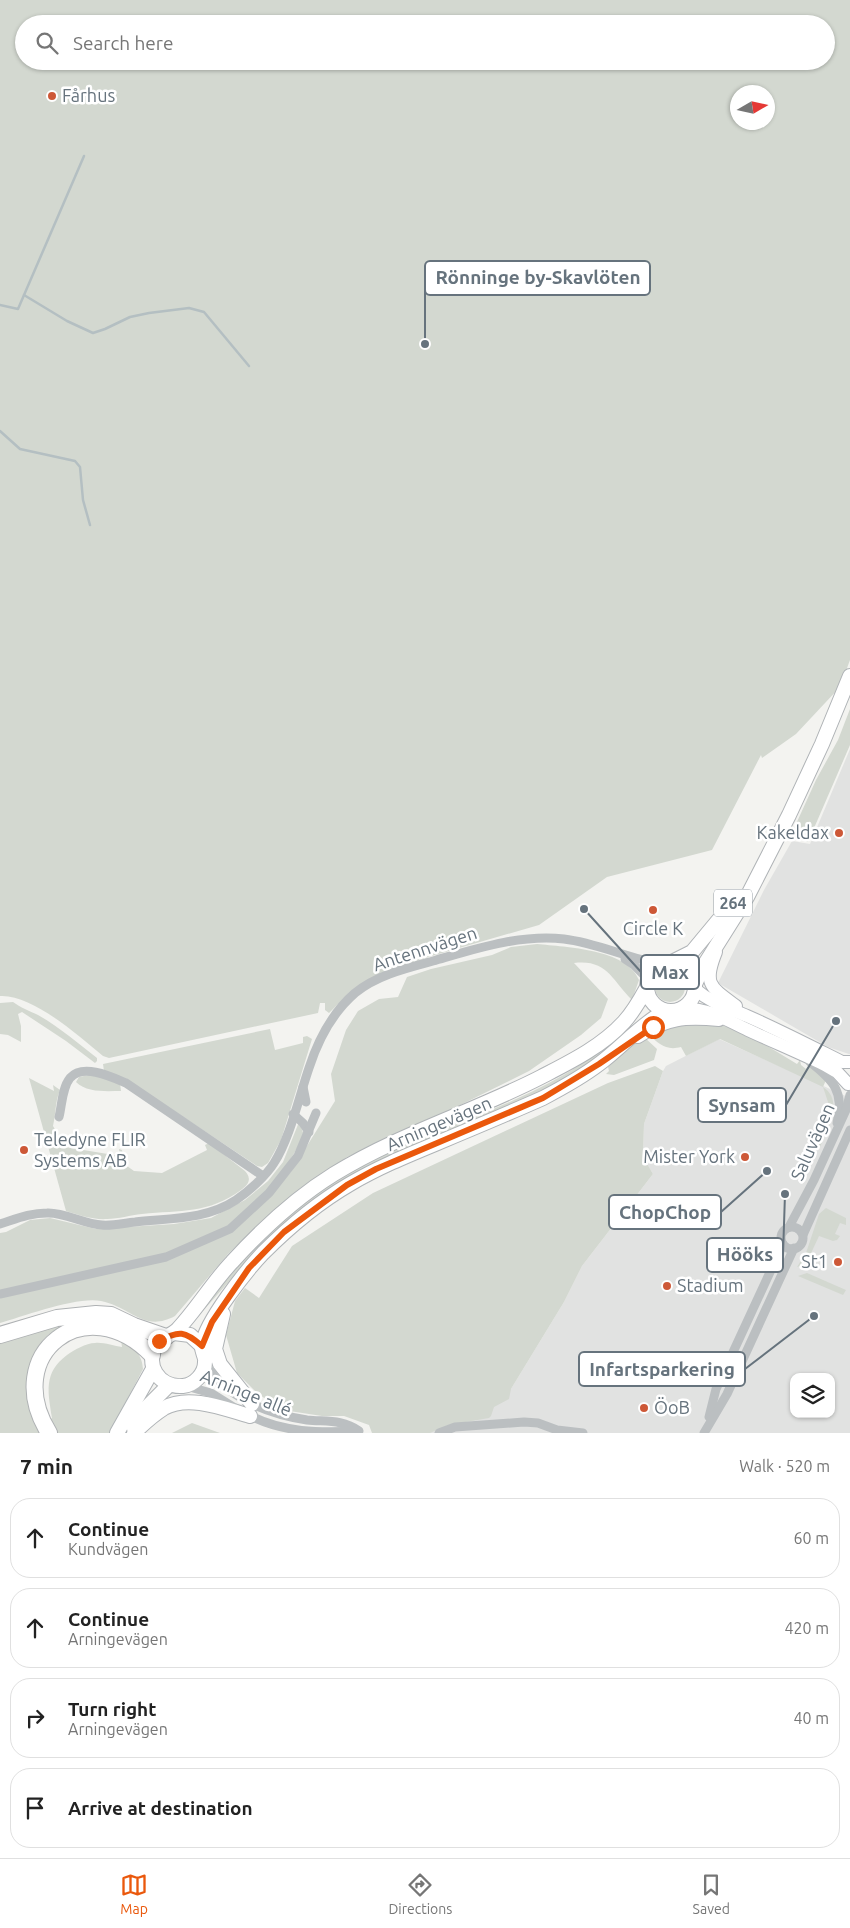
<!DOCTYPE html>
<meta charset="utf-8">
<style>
:root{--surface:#fff;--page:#f2f2f2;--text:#222;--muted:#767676;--line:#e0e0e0;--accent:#ea580c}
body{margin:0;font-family:Ubuntu,sans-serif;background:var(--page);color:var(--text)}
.controls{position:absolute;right:15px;bottom:15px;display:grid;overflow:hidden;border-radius:10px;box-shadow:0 1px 4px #0004}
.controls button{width:45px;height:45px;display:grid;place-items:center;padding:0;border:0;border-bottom:1px solid var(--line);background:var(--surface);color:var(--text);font:25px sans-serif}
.compass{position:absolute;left:730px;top:85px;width:45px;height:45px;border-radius:50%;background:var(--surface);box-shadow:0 1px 4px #0004;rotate:81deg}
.stop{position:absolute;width:15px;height:15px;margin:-11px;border:4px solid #ea580c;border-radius:50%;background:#fff}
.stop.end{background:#ea580c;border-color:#fff;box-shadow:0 1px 5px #0008}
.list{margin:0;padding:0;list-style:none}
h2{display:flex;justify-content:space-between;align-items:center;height:65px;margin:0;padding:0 20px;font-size:21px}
h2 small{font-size:16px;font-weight:400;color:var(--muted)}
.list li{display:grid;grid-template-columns:32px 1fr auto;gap:15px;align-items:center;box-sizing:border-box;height:80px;margin:0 10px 10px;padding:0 10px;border:1px solid var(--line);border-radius:20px}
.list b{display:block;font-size:19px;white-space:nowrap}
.list p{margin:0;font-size:16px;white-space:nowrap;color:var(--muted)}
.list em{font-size:16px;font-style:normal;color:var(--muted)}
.icon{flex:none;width:28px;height:28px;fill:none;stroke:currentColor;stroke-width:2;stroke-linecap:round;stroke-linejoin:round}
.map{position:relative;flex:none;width:850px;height:1433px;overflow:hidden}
.search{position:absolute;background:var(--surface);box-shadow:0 1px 4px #0004;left:15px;right:15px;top:15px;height:55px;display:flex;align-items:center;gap:12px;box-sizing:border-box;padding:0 18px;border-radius:28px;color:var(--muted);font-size:19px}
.sheet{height:425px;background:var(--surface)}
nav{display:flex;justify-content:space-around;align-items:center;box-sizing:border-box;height:70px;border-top:1px solid var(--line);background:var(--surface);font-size:14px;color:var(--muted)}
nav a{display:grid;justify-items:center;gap:2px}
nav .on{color:var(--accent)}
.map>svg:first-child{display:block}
.built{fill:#e1e2e1;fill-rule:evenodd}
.green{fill:#d3d8d0;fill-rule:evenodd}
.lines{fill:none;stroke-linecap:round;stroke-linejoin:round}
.stream{stroke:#b4bfc2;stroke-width:2.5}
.secondary-casing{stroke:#b0b4b8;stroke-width:14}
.primary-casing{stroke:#afb3b6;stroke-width:16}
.highway-casing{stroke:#afb2b4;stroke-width:18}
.street{stroke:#bbbfc1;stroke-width:9}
.secondary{stroke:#fff;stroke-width:12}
.primary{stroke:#fff;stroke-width:14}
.highway{stroke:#fff;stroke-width:16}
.route{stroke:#ea580c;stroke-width:6}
.poi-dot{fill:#cd5837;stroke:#fff;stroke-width:2}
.labels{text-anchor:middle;stroke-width:5;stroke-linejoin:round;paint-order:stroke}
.shield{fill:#fff;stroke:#949da4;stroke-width:1}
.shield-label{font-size:16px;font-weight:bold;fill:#66737d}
.poi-label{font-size:18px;fill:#66737d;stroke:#fff;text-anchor:start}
.street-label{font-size:18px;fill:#66737d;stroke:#fff}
.leader{fill:none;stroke:#66737d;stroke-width:2}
.callout-dot{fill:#66737d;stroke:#fff;stroke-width:2}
.callout{fill:#fff;stroke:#66737d;stroke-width:2}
.callout-label{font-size:19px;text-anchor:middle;font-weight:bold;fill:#66737d}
</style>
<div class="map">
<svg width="850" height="1433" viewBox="0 0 850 1433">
<rect width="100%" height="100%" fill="#f3f3f0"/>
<!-- built -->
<g class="built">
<path d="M 850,749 L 850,1054 L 849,1054 L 828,1047 L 718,983 L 764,890 L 792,841 L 810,844 Z"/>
<path d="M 719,1039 L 850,1098 L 850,1433 L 406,1433 L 511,1389 L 564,1302 L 582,1266 L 653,1174 L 643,1158 L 644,1124 L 663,1071 L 666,1066 ZM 794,1377 L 831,1377 L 831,1414 L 794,1414 Z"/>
</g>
<!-- green -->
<g class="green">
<path d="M 0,0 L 850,0 L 850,660 L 840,687 L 796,734 L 762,758 L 761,755 L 712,850 L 607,877 L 539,925 L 435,955 L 384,972 L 350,999 L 338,1004 L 329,1013 L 325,1010 L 325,1003 L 320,1003 L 318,1013 L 109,1058 L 103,1056 C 79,1036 32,994 0,996 ZM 24,24 L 826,24 L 826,61 L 24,61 ZM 738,92 L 768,92 L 768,122 L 738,122 Z"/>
<path d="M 850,709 L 850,745 L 808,842 L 791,835 L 816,780 L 838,740 Z"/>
<path d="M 537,944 C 566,947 627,949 639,980 L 632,1000 C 612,980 607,959 574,963 L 608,999 L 601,1018 L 581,1035 L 529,1071 L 442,1114 L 347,1157 L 309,1183 L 272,1212 L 228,1254 L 175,1316 C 144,1333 131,1307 101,1301 C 78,1296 24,1316 0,1323 L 0,1233 L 6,1232 L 30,1220 L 50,1218 L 96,1229 L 174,1224 L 211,1218 L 245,1200 L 268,1181 L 283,1162 L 299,1122 L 304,1135 C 285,1175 256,1202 227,1234 L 290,1173 L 335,1101 L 331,1074 L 346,1030 L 358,1011 L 379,999 L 398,997 L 407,977 L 431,969 L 492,955 L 511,947 Z"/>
<circle cx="670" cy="987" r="15"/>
<path d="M 13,1002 C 21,1008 30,1011 38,1015 C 59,1027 78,1043 97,1058 L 97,1061 L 95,1063 L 66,1041 L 22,1012 L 18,1014 L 21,1026 L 21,1042 L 8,1035 L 0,1034 L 0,1003 Z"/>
<path d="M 708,1022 L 728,1027 L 756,1039 L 797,1064 L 800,1060 L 801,1065 L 806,1069 L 808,1066 L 821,1073 L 826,1080 L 823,1087 C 845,1101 827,1132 819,1149 L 815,1149 L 832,1114 L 823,1087 L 720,1039 L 686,1056 L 681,1047 C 666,1051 659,1044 648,1034 L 663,1026 Z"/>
<path d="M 627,1027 L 631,1031 L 593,1061 L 564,1080 L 535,1094 L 396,1154 L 254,1253 L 203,1311 L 200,1308 C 217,1288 234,1267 252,1248 C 278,1222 318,1190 350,1172 C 441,1121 552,1102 627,1027 Z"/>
<path d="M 270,1029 L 275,1050 L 303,1043 L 303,1037 L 307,1036 L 312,1039 L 281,1140 L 268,1163 L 262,1167 L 257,1166 L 129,1081 L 104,1071 L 103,1064 Z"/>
<path d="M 644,1037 L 657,1049 L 654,1060 L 614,1075 L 606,1074 L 609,1071 L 608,1067 L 623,1052 Z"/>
<path d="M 655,1066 L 663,1071 L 644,1124 L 643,1157 L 653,1174 L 582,1266 L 564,1302 L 511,1389 L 509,1399 L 494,1407 L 491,1416 L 489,1418 L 448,1425 L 430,1433 L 372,1433 L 369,1425 L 344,1416 L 322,1416 L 283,1410 L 258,1394 L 237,1373 L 226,1335 L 235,1301 L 245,1288 L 259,1298 L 292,1246 L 373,1193 L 608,1083 Z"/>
<path d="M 94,1074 L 120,1083 L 121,1091 C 106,1091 87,1093 76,1082 L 79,1077 Z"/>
<path d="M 29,1078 L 54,1091 L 53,1085 L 60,1090 C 55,1102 56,1113 53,1126 L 65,1147 L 120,1156 L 119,1149 L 122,1150 L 124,1161 L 127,1166 L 134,1171 L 162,1173 L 207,1150 L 205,1145 L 209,1143 L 245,1171 C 252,1179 249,1184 241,1190 C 208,1214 181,1210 142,1214 C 130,1215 119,1219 107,1219 C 93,1220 79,1215 66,1211 Z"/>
<path d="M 826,1208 L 846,1218 L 846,1225 L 840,1223 L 835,1234 L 840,1236 L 837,1240 L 833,1241 L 819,1236 L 806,1264 L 797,1267 L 806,1253 L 819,1214 Z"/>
<path d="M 807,1273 L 846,1290 L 843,1295 L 798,1276 Z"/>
<path d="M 64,1324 C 59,1328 53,1331 48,1335 C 19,1363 23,1401 40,1433 L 0,1433 L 0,1340 Z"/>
<path d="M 121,1340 C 134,1349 142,1353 143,1369 L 110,1433 L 57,1433 L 48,1421 L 52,1418 C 48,1392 43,1373 67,1355 C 74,1350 86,1343 95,1343 C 103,1342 114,1346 122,1347 Z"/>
<path d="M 192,1423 L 220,1433 L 172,1433 Z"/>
</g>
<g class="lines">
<!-- stream -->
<g class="stream">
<path d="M 24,295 L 67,321 L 93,333 L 105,329 L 130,317 L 149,313 L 189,308 L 204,312 L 249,366"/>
<path d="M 0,305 L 18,309 L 84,156"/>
<path d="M 0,431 L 20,449 L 75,461 L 80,467 L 83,500 L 90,525"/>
</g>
<defs>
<g id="secondary">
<path d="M 716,952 C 703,984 710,987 736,1006"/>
<path d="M 695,989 C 711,1003 728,1008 747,1016 C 779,1030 810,1046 842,1062 L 850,1062"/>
<path d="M 683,1008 C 712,1010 723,1018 748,1030 C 774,1042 800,1053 825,1065 L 837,1072 L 848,1084"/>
<path d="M 638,1037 C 666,1018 686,1017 719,1020"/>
</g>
<g id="primary">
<path d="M 672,962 L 692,952 L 736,899"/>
<circle cx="671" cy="987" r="24"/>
<path d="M 695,984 L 703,967 L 747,897 L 789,815 L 822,744 L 850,676"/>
<path d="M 646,989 C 640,1000 633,1012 624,1022 C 601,1047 570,1062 541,1077 C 473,1112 399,1134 334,1174 C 297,1197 262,1229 232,1262 C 212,1283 197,1309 177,1330 C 171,1336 162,1337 158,1343 C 143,1364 159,1388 183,1386 C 194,1385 205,1374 205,1362 C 206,1357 201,1351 202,1345 C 206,1321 246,1271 263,1253 C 289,1227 319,1202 350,1184 C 377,1168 406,1156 435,1144 C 471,1129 507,1114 543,1098 C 562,1088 582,1077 599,1064 C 622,1047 640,1025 665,1011"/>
<path d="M 223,1314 L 215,1349 L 220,1364 L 252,1404"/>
<path d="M 174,1333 L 190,1335 L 202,1346"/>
<path d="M 133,1426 L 138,1416 L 169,1385"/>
<path d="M 117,1433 L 153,1369"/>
<path d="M 134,1433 C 143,1424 153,1415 164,1408 C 189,1394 225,1409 250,1416"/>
</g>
<g id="highway">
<path d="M 0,1335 L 57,1318 L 96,1314 L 111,1315 L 134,1326 L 166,1337"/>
<path d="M 49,1433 C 0,1354 86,1287 152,1355"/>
</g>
</defs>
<!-- secondary casing -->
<use href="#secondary" class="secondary-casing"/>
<!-- primary casing -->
<use href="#primary" class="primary-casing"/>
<!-- highway casing -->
<use href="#highway" class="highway-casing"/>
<!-- street -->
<g class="street">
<path d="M 625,959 L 634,965 L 648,979"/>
<path d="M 810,1062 C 833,1080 845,1092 837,1123"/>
<path d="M 303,1087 L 306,1102"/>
<path d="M 293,1114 L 303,1123 L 309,1132"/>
<path d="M 59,1117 C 62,1105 62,1088 70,1078 C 83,1063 112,1077 126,1083 L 263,1176"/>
<path d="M 0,1224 C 16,1219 30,1213 47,1213 C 64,1212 84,1224 102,1225 C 113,1226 124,1223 135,1222 C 169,1218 206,1220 236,1200 C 249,1191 266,1176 274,1163 C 290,1138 299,1097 309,1068 C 318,1040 332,1013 355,993 C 377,975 407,968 433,961 C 475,949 520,934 564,939 C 598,943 629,959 662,964"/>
<path d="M 789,1227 L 814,1180 L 846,1110 L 850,1095"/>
<circle cx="792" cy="1238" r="11"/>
<path d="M 803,1235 L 850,1130"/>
<path d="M 0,1294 L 166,1257 L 230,1229 L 269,1193 L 287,1170 L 298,1156 L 316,1113"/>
<path d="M 205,1362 C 224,1398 269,1414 307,1420 C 326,1422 342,1419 359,1431"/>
<path d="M 186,1386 L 211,1393 L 235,1408"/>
<path d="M 247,1414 C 281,1433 321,1433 358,1431"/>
<path d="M 709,1417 L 716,1389 L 783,1244"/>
<path d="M 439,1433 L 455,1427 L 524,1422 L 538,1423 L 557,1430 L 583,1433"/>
<path d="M 704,1433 L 727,1394 L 794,1248"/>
</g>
<!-- secondary -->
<use href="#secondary" class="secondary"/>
<!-- primary -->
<use href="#primary" class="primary"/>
<!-- highway -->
<use href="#highway" class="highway"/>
</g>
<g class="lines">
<!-- route -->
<path class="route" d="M 159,1341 C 179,1330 185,1331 202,1346 L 212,1322 L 249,1268 L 284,1232 L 347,1185 L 376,1169 L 543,1098 L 599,1064 L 653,1027"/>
</g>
<!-- markers -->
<g class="poi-dot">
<circle cx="52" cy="96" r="5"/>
<circle cx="839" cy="833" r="5"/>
<circle cx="653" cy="910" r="5"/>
<circle cx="24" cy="1150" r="5"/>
<circle cx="745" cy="1157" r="5"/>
<circle cx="838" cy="1262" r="5"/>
<circle cx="667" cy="1286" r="5"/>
<circle cx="644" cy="1408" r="5"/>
</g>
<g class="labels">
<!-- shield labels -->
<rect class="shield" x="714" y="889.5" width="38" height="27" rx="4"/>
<g class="shield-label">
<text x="733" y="909">264</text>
</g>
<!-- poi labels -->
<g class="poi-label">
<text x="62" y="102">Fårhus</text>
<text x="829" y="839" text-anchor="end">Kakeldax</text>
<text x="653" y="935" text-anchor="middle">Circle K</text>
<text x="34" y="1146">Teledyne FLIR<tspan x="34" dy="21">Systems AB</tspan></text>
<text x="735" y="1163" text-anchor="end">Mister York</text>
<text x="828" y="1268" text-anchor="end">St1</text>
<text x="677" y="1292">Stadium</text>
<text x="654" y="1414">ÖoB</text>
</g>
<!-- street labels -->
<g class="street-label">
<text transform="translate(425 949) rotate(-18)" y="6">Antennvägen</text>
<text transform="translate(439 1124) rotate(-23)" y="6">Arningevägen</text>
<text transform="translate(813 1142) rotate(-66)" y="6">Saluvägen</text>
<text transform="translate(246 1393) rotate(22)" y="6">Arninge allé</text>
</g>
</g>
<!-- callouts -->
<path class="leader" d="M425 344L425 278M584 909L641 972M836 1021L786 1105M767 1171L721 1212M785 1194L783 1255M814 1316L745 1369"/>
<g class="callout-dot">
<circle cx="425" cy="344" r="5"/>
<circle cx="584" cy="909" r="5"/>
<circle cx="836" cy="1021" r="5"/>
<circle cx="767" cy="1171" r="5"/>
<circle cx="785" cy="1194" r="5"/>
<circle cx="814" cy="1316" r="5"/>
</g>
<g class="callout">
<rect x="425" y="261" width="225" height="34" rx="5"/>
<rect x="641" y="955" width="58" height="34" rx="5"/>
<rect x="698" y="1088" width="88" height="34" rx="5"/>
<rect x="609" y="1195" width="112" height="34" rx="5"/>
<rect x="707" y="1238" width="76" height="34" rx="5"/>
<rect x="579" y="1352" width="166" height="34" rx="5"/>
</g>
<g class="callout-label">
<text x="538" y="284">Rönninge by-Skavlöten</text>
<text x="670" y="979">Max</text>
<text x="742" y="1112">Synsam</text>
<text x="665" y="1219">ChopChop</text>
<text x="745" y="1261">Hööks</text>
<text x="662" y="1376">Infartsparkering</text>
</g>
</svg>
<div class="controls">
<button><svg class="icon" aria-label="layers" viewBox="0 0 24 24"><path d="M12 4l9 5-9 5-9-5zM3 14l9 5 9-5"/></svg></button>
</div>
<svg class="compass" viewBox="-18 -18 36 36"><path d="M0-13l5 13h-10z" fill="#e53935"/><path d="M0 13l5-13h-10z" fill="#767676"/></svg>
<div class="stop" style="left:653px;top:1027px"></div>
<div class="stop end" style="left:159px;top:1341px"></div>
<div class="search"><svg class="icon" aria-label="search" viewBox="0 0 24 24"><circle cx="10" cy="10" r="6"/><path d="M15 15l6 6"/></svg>Search here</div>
</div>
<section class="sheet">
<h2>7 min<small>Walk · 520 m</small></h2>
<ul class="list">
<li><svg class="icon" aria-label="ahead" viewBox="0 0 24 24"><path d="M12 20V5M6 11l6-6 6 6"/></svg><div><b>Continue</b><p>Kundvägen</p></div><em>60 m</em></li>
<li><svg class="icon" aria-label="ahead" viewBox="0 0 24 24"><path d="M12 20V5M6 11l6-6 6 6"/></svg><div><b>Continue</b><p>Arningevägen</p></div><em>420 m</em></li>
<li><svg class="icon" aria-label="right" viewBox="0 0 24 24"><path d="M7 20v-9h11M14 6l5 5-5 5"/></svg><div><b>Turn right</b><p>Arningevägen</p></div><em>40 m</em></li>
<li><svg class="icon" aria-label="arrive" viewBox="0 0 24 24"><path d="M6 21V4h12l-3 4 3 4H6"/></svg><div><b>Arrive at destination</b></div></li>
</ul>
</section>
<nav>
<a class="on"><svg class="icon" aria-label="map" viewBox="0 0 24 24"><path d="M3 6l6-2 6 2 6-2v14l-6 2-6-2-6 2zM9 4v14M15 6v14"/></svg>Map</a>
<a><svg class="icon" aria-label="directions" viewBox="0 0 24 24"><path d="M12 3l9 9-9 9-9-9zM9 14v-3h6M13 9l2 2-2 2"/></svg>Directions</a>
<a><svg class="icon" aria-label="saved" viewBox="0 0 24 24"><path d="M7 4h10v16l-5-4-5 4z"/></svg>Saved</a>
</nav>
